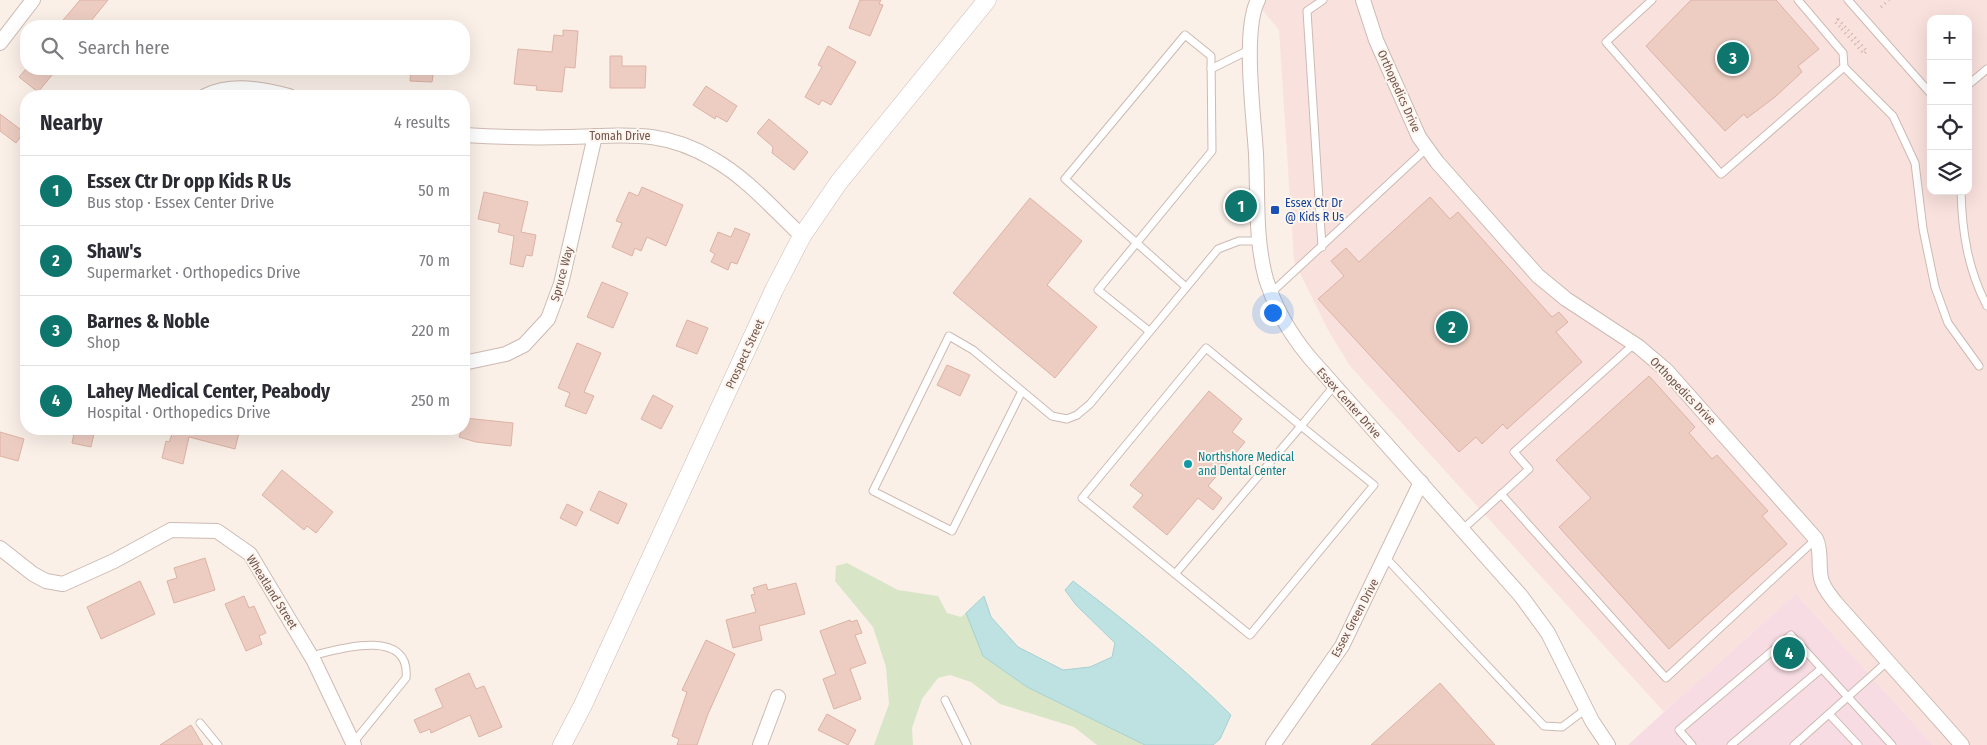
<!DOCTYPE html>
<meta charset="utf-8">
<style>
:root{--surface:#fff;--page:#f7f7f7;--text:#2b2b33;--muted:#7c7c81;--line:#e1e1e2;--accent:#0f766e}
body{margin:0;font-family:"Fira Sans Condensed",sans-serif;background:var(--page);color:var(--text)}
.controls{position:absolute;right:15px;top:15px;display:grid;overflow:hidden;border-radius:10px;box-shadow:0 5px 20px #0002}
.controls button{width:45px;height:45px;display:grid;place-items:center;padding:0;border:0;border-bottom:1px solid var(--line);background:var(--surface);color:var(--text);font:25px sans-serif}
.you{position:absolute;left:1272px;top:312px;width:18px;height:18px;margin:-12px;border:4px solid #fff;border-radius:50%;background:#1a73e8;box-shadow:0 0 0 8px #1a73e833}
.badge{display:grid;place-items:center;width:32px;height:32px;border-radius:50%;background:var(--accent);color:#fff;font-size:16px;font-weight:700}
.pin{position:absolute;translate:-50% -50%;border:2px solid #fff;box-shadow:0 1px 5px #0006}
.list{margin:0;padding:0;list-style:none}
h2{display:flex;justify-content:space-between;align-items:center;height:65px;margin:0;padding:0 20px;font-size:21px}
h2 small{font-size:16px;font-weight:400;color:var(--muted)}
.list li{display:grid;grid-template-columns:32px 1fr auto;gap:15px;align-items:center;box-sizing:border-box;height:70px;padding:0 20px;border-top:1px solid var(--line)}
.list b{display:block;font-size:19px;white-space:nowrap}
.list p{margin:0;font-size:16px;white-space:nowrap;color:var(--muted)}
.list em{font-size:16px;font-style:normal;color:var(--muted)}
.icon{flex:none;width:28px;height:28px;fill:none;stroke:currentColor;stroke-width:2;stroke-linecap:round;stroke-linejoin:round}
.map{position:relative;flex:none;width:1987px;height:745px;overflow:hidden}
.search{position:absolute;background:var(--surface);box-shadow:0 5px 20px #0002;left:20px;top:20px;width:450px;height:55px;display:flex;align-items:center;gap:12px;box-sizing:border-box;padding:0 18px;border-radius:20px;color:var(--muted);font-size:19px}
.panel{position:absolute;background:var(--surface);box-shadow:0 5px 20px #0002;left:20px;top:90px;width:450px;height:345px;border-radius:20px}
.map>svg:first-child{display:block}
.commercial{fill:#f9e1dd;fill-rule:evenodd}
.medical{fill:#f7dce3}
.green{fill:#d8e6c7}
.water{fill:#bee1e2;stroke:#a5d1d2}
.building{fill:#edcdc2;stroke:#ddb2a4}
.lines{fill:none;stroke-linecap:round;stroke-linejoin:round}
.service-casing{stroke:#cdbab2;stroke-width:9}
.minor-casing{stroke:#cdbab2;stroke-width:16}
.tertiary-casing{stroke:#cdbab2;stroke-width:19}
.path{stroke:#d1b0a5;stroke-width:3;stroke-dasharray:1 4;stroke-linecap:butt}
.service{stroke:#fff;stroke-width:7}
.minor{stroke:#fff;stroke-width:14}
.tertiary{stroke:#fff;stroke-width:18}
.transit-dot{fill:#1a4fb4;stroke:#fdf5ee;stroke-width:2}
.culture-dot{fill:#0f9aa8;stroke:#fdf5ee;stroke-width:2}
.labels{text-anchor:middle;stroke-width:4;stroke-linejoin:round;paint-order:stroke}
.street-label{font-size:12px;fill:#71564e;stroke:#fdf5ee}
.transit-label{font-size:12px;fill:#164399;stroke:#fdf5ee;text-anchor:start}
.culture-label{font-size:12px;fill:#0d838f;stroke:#fdf5ee;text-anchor:start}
</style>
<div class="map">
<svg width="1987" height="745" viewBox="0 0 1987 745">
<rect width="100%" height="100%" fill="#faf0e8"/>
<!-- commercial -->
<path class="commercial" d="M 1254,0 L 1987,0 L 1987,745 L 1933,745 L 1796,594 L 1664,712 L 1350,366 L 1328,330 L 1294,261 L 1279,30 ZM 1931,19 L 1968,19 L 1968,191 L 1931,191 Z"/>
<!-- medical -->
<path class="medical" d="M 1796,594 L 1933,745 L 1628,745 L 1664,712 Z"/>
<!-- green -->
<path class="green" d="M 847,563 L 898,590 L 938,596 L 947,613 L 961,617 L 966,613 L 983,656 L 1027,687 L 1145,745 L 1097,745 L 1074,727 L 1000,704 L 971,682 L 950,675 L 938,678 L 922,699 L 912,728 L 913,745 L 874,745 L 889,704 L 886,667 L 873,627 L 835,581 L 836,566 Z"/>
<!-- water -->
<path class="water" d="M 1073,581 C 1128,623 1182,666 1231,715 L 1220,739 L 1213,745 L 1145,745 L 1027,687 L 983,656 L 966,613 L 984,596 L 991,617 L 1018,647 L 1063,670 L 1090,667 L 1112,657 L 1115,643 L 1076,605 L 1065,590 Z"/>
<!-- building -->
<g class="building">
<path d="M 80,0 L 108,0 L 87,26 L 58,26 Z"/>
<path d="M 860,0 L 881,0 L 879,4 L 883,5 L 870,36 L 849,28 Z"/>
<path d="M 1691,0 L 1776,0 L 1819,49 L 1798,66 L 1802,72 L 1775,97 L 1747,118 L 1744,114 L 1725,131 L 1646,46 Z"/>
<path d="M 563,30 L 578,31 L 575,68 L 565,67 L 562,92 L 536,90 L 537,86 L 514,84 L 518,49 L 552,52 L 554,35 L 563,36 Z"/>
<path d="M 828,46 L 856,62 L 831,105 L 822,100 L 819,105 L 805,97 L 822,67 L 818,65 Z"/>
<path d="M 610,56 L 622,56 L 622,66 L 646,66 L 645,88 L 610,88 Z"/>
<path d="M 26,69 L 57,69 L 38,92 L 19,77 Z"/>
<path d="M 411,69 L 434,69 L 432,82 L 410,81 Z"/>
<path d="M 706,86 L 737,106 L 727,122 L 716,116 L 715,119 L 693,105 Z"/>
<path d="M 0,114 L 24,132 L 16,143 L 0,131 Z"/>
<path d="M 769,119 L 808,152 L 794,170 L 772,153 L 773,147 L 757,133 Z"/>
<path d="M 642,187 L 683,205 L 666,246 L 647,237 L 641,251 L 635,248 L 632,256 L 612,247 L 622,223 L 616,221 L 629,192 L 638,196 Z"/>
<path d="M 484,192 L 528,202 L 521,232 L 536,235 L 532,256 L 526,255 L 523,267 L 510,264 L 514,236 L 498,232 L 500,224 L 478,219 Z"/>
<path d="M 1430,197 L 1450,219 L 1458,212 L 1552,317 L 1559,312 L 1568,322 L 1556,332 L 1582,362 L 1507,429 L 1503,424 L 1482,444 L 1476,437 L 1459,452 L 1318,299 L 1344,276 L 1331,261 L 1346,248 L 1359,262 Z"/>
<path d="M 1030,198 L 1082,241 L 1047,285 L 1097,327 L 1055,378 L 953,293 Z"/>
<path d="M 735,228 L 750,234 L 737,264 L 731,262 L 728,270 L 711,262 L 715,254 L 710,251 L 718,232 L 731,237 Z"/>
<path d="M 602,282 L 628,293 L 613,328 L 587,317 Z"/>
<path d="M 687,320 L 708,328 L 697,354 L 676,346 Z"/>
<path d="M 577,343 L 601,353 L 584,392 L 594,396 L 586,414 L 565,406 L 570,393 L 558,388 Z"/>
<path d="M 947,365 L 970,375 L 960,396 L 937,385 Z"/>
<path d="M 1649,376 L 1695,427 L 1689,433 L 1712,459 L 1717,455 L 1768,511 L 1762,516 L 1787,544 L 1669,649 L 1559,527 L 1591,498 L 1556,460 Z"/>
<path d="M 1209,391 L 1242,419 L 1232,432 L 1245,442 L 1208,486 L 1222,498 L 1213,510 L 1198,498 L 1167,535 L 1133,507 L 1143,495 L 1130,485 Z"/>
<path d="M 653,395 L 673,406 L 661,429 L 641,419 Z"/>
<path d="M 465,418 L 513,423 L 511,446 L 476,442 L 459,437 L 462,429 L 464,429 Z"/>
<path d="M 75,429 L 95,429 L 91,447 L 72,443 Z"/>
<path d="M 174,429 L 240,429 L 235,449 L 189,437 L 183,464 L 162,458 L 166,441 L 169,442 Z"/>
<path d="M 0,432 L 24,439 L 18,461 L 0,456 Z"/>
<path d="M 282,470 L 333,512 L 316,533 L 307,526 L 304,530 L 262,495 Z"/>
<path d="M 599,491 L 627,504 L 618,524 L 590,510 Z"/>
<path d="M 567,504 L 583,512 L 576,526 L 560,518 Z"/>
<path d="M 205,558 L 215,590 L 174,603 L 167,581 L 177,578 L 174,568 Z"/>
<path d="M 140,581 L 155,614 L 101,639 L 87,607 Z"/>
<path d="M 796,583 L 805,614 L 759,626 L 762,640 L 733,648 L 726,620 L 756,612 L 751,595 L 755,594 L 753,588 L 766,584 L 768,590 Z"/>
<path d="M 244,596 L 249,608 L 254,606 L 266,633 L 259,636 L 262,644 L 246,651 L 225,604 Z"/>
<path d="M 850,620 L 851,622 L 857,620 L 862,633 L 855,635 L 866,663 L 850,669 L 861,699 L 834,709 L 823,679 L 836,674 L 820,631 Z"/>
<path d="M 706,640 L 735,654 L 708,714 L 697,745 L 677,745 L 679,739 L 672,736 L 687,692 L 682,690 Z"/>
<path d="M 469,673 L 476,689 L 484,686 L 502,727 L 479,737 L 470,715 L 431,733 L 430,729 L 420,733 L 414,720 L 443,707 L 435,689 Z"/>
<path d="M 1440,683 L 1495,745 L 1371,745 Z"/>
<path d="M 827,714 L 856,730 L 848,745 L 818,730 Z"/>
<path d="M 191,725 L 203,745 L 160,745 Z"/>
</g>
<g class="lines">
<defs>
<g id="service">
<path d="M 1652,0 L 1606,42 L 1721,174 L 1844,67 L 1893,116 L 1915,163 L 1923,229 L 1935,287 L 1948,323 L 1979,366"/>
<path d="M 1798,0 L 1843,53 L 1844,67"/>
<path d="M 1848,0 L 1931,94"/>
<path d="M 1211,69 L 1251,49"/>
<path d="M 1968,85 L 1987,69"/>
<path d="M 1961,191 C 1962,232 1968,270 1987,306"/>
<path d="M 1322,247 L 1307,11 L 1323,0"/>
<path d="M 1271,293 L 1426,149"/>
<path d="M 1149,331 L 1098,290 L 1212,151 L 1211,56 L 1185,35 L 1065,179 L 1186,287"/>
<path d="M 1022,391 L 952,531 L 873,491 L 949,336 L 973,350 L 1052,416 L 1067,419 L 1077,415 L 1090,404 L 1218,249 L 1239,241 L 1260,241"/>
<path d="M 1501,494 L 1666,678 L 1816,539"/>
<path d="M 1463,529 L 1529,469 L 1514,452 L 1634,344"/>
<path d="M 1386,558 L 1544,726 L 1562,727 L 1586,709"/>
<path d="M 1175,574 L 1301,426 L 1374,485 L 1250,635 L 1082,498 L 1206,348 L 1301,426 L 1334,386"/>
<path d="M 311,656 C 338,649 411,627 406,678 L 353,743"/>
<path d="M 945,700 L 967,745"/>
<path d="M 1829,714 L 1858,745"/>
<path d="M 200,723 L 218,745"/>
<path d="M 1692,745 L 1679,730 L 1791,635 L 1892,745"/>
<path d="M 1731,745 L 1821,669"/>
<path d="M 1794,745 L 1888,661"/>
</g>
<g id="minor">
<path d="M 1258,0 C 1242,30 1254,118 1256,154 C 1258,195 1255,240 1266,279 C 1275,308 1290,334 1310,358 L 1521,596 L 1548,633 L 1592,721 L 1608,745"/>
<path d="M 1363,0 L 1376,40 L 1419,137 L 1437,162 L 1538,276 L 1566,299 L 1639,347 L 1666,370 L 1816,539 C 1822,551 1818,565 1821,578 C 1823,588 1830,595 1835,602 L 1962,745"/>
<path d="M 0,43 L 33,0"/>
<path d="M 205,96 C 232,83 261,89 289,96"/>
<path d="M 464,135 C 498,137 532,138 566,137 C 624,136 661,128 713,159 C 747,178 774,210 802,236"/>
<path d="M 468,362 L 506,354 L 524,345 L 548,319 L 561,284 L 595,136"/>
<path d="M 0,548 L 33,574 L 46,581 L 63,584 L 114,561 L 171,530 L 217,531 L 250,554 L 314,661 L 354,745"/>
<path d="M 760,745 L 778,697"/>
<path d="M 1273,745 L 1342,646 L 1421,482"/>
</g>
<path id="tertiary" d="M 562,745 L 583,705 L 774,290 L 802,236 L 839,182 L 987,0"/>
</defs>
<!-- service casing -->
<use href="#service" class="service-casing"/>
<!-- minor casing -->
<use href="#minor" class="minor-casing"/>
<!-- tertiary casing -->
<use href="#tertiary" class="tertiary-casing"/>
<!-- path -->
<g class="path">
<path d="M 1881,7 L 1889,0"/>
<path d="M 1838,19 L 1867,51 L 1864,54 L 1840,27"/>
<path d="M 1838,19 L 1835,22 L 1840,27 L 1839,29"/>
</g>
<!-- service -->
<use href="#service" class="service"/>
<!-- minor -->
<use href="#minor" class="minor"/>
<!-- tertiary -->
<use href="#tertiary" class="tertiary"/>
</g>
<!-- markers -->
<rect class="transit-dot" x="1270" y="205" width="10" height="10" rx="2.5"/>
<circle class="culture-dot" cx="1188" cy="464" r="5"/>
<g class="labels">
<!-- street labels -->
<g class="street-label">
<text transform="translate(1399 91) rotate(66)" y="4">Orthopedics Drive</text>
<text x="620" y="140">Tomah Drive</text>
<text transform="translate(562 274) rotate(-75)" y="4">Spruce Way</text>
<text transform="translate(745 354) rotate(-65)" y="4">Prospect Street</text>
<text transform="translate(1683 391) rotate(46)" y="4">Orthopedics Drive</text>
<text transform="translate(1349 403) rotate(48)" y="4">Essex Center Drive</text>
<text transform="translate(272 592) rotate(58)" y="4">Wheatland Street</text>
<text transform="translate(1355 618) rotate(-62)" y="4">Essex Green Drive</text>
</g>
<!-- transit labels -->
<g class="transit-label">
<text x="1285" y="207">Essex Ctr Dr<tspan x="1285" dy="14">@ Kids R Us</tspan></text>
</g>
<!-- culture labels -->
<g class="culture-label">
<text x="1198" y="461">Northshore Medical<tspan x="1198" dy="14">and Dental Center</tspan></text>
</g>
</g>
</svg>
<div class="controls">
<button>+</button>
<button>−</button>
<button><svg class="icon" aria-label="locate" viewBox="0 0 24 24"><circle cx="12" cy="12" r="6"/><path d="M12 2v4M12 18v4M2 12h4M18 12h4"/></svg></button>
<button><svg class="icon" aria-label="layers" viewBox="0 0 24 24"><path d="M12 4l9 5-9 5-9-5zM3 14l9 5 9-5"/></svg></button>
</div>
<div class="you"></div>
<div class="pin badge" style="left:1241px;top:206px">1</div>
<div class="pin badge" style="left:1452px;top:327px">2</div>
<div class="pin badge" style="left:1733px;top:58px">3</div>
<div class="pin badge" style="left:1789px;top:653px">4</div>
<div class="search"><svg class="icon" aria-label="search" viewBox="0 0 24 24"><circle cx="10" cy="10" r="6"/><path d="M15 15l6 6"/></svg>Search here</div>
<section class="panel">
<h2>Nearby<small>4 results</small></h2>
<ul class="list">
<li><span class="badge">1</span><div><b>Essex Ctr Dr opp Kids R Us</b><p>Bus stop · Essex Center Drive</p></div><em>50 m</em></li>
<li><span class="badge">2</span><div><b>Shaw's</b><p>Supermarket · Orthopedics Drive</p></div><em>70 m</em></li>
<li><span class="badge">3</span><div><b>Barnes &amp; Noble</b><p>Shop</p></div><em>220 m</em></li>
<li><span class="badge">4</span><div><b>Lahey Medical Center, Peabody</b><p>Hospital · Orthopedics Drive</p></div><em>250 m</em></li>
</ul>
</section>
</div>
